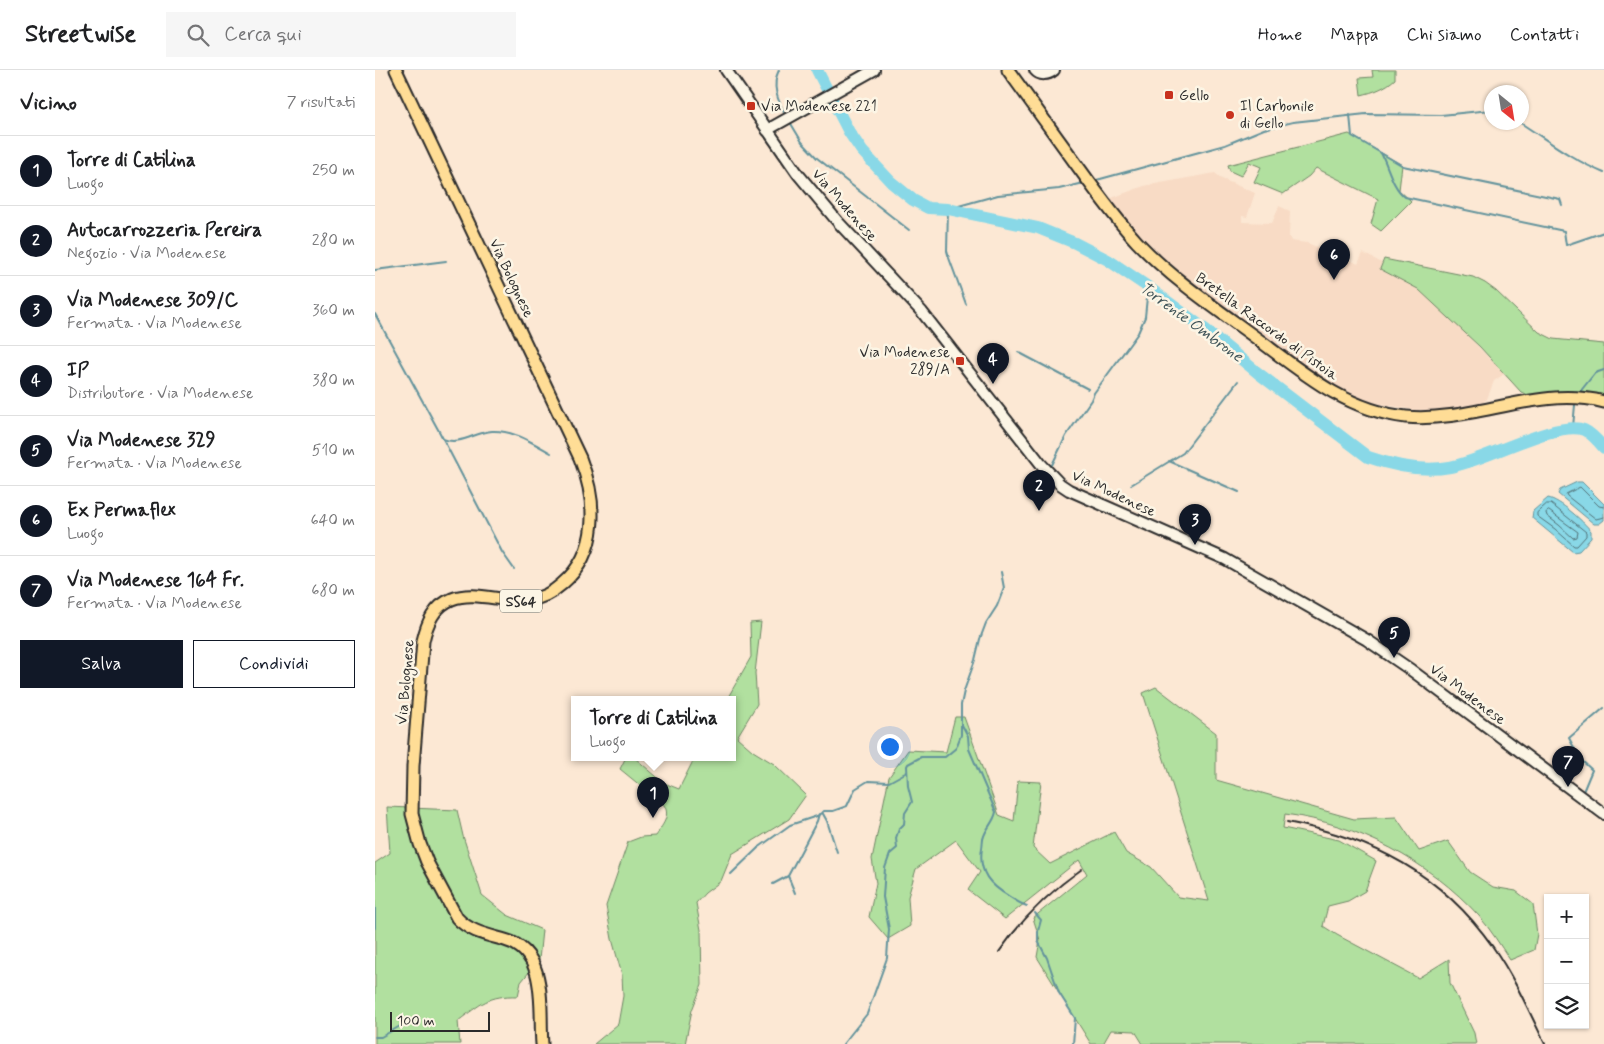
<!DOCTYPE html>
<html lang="it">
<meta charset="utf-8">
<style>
:root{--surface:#fff;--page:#f6f6f6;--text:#202124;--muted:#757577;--line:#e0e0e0;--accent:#111827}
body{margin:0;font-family:Mynerve,sans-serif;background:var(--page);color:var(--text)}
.controls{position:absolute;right:15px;bottom:15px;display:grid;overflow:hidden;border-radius:0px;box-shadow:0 1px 4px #0004}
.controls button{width:45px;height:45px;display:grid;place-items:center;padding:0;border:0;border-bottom:1px solid var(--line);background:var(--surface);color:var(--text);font:25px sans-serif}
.compass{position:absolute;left:1109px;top:15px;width:45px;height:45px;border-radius:50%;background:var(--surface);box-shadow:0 1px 4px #0004;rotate:150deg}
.scale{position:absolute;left:15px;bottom:12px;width:100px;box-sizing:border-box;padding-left:5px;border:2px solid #2b2b2b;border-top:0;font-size:14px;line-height:18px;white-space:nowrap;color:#2b2b2b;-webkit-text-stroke:4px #fcf5e5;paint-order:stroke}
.you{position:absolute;left:514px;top:676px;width:18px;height:18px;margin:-12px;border:4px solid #fff;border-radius:50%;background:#1a73e8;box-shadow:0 0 0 8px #1a73e833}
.badge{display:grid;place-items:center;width:32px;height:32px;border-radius:50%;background:var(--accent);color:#fff;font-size:16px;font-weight:700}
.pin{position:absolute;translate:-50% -41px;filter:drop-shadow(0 1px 2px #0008)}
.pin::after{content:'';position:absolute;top:26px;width:18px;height:15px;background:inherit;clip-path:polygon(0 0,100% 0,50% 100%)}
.popup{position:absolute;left:196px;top:626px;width:165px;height:65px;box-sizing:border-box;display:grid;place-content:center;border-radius:0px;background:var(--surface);filter:drop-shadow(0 1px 4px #0005);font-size:16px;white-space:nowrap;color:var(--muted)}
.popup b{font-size:19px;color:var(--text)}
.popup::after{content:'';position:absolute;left:50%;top:100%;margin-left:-10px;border:10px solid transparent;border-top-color:var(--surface)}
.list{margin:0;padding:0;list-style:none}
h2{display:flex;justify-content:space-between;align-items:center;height:65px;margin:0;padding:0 20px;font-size:21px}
h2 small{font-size:16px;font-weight:400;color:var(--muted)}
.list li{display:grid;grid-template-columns:32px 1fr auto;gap:15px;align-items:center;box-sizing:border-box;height:70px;padding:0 20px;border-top:1px solid var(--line)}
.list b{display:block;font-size:19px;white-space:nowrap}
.list p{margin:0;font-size:16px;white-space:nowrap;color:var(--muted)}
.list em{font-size:16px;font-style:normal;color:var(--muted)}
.actions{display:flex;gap:10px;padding:15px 20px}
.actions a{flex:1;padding:11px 0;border:1px solid var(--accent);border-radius:0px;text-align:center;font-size:18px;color:var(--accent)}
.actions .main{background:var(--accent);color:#fff}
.icon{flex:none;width:28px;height:28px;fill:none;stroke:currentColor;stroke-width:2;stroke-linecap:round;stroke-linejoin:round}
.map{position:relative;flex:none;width:1229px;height:974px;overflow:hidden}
header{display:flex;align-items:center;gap:30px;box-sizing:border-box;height:70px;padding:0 25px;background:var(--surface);border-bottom:1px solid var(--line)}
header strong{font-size:24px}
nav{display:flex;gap:28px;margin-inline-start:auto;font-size:18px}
.search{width:350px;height:45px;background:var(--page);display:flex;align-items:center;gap:12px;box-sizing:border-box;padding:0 18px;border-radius:0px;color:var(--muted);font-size:19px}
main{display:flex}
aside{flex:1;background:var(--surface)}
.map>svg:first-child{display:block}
.built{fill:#f8dbc5}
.green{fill:#b1e09f;stroke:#6e8665}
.water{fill:#89d8e7;stroke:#63939c}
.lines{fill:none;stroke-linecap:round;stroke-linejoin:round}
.shore{stroke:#517076;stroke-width:1}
.stream{stroke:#63939c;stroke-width:2}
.river{stroke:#89d8e7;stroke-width:12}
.secondary-casing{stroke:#2b2b2b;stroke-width:14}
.primary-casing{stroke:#2b2b2b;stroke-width:15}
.secondary{stroke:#fcf5e5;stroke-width:10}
.primary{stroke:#ffdd96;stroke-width:11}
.rail{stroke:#2b2b2b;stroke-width:2}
.poi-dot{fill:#c8321e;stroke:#fcf5e5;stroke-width:2}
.labels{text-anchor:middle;stroke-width:5;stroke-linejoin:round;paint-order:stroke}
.shield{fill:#fcf5e5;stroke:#6a6863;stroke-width:1}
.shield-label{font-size:14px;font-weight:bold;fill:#2b2b2b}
.poi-label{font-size:15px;fill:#2b2b2b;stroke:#fcf5e5;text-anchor:start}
.street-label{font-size:15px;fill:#2b2b2b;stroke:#fcf5e5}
.water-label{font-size:16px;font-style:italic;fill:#42565a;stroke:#fcf5e5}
</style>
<header>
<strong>Streetwise</strong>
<div class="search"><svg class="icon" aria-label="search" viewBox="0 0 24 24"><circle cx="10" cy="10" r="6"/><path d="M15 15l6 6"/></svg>Cerca qui</div>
<nav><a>Home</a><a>Mappa</a><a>Chi siamo</a><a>Contatti</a></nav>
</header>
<main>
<aside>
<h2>Vicino<small>7 risultati</small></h2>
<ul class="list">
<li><span class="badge">1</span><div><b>Torre di Catilina</b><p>Luogo</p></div><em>250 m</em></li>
<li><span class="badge">2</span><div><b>Autocarrozzeria Pereira</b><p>Negozio · Via Modenese</p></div><em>280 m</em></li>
<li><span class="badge">3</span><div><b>Via Modenese 309/C</b><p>Fermata · Via Modenese</p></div><em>360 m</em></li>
<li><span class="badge">4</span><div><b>IP</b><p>Distributore · Via Modenese</p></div><em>380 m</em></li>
<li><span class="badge">5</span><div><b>Via Modenese 329</b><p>Fermata · Via Modenese</p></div><em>510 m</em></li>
<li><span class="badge">6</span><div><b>Ex Permaflex</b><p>Luogo</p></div><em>640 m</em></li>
<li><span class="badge">7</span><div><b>Via Modenese 164 Fr.</b><p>Fermata · Via Modenese</p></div><em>680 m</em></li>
</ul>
<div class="actions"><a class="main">Salva</a><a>Condividi</a></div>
</aside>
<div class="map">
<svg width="1229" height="974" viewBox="0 0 1229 974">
<rect width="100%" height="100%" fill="#fce8d4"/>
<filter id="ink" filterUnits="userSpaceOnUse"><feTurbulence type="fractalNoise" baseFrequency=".02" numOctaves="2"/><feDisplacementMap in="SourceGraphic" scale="10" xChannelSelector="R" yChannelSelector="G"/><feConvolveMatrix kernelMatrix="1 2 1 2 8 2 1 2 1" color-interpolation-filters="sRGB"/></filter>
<g filter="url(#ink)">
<!-- built -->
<path class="built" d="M 840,103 L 847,109 L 880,123 L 872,147 L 867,146 L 867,152 L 897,153 L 904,136 L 915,141 L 914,166 L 916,171 L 932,173 L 947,179 L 948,177 L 983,194 L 988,183 L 1007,193 L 1005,199 L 1043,219 L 1078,250 L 1129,304 L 1119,311 L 1112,329 L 1105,335 L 1082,339 L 1063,341 L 1040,340 L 994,332 L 966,320 L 921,291 L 799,200 L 770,174 L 734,129 L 769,116 Z"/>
<!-- green -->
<g class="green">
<path d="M 997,0 L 1020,0 L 1020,9 C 1010,18 999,22 986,25 L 984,8 L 998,7 Z"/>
<path d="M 974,64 L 1027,95 L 1024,120 L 1036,131 L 1006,161 L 996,154 L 1003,129 L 941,98 L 934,106 L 908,124 L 879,112 L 886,97 L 874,92 L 866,106 L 855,101 L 853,95 Z"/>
<path d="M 1009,189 L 1098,207 L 1110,213 L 1121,221 L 1164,262 L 1178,269 L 1229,274 L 1229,328 L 1197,321 L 1153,325 L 1146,322 L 1105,277 L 1043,219 L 1005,199 Z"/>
<path d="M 386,552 L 380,603 L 382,634 L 362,667 L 378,681 L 399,694 L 431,725 L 414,749 L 357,784 L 346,811 L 330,823 L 321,833 L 326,860 L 327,915 L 317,940 L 310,974 L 219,974 L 243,954 L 248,926 L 247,905 L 237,869 L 231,836 L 253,772 L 266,767 L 280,766 C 287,756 296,746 289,735 L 245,699 L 250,689 L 260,688 L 289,713 L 304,719 L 320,687 L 357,687 L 357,629 L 352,629 L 376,587 L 375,553 Z"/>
<path d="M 781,617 L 841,663 L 841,710 L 979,749 L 1021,747 L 1044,781 L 1073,771 L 1095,802 L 1118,817 L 1141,821 L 1158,834 L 1162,864 L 1159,880 L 1135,890 C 1125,875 1116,860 1104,846 C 1054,791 983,754 910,744 L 908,758 L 964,770 L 1001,791 L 990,821 L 973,831 L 953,836 L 948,856 L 962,865 L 1043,908 L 1074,889 L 1075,913 L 1099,963 L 1101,974 L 768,974 L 760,961 L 736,960 L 728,974 L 716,974 L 662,887 L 665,870 L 658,848 L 712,804 L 704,790 L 630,849 L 593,820 L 605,802 L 581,770 L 541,799 L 533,827 L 535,856 L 513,869 L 494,847 L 501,813 L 497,789 L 514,707 L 533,680 L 571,682 L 580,647 L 589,647 L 624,745 L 639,751 L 643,711 L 666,712 L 658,778 L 675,794 L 739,762 L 751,783 L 776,797 L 803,827 L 834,831 L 768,623 Z"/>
<path d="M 12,737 L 82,740 L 88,766 L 107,825 L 132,845 L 167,860 L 164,890 L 146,912 L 143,926 C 113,925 106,934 83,951 L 85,974 L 0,974 L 0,793 L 15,783 Z"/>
</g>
<!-- water -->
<g class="water">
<path d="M 1202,412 L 1207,412 L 1229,434 L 1229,450 L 1224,454 L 1219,454 L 1183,424 L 1185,420 Z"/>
<path d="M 1173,428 C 1185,430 1208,451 1216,461 L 1216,468 L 1204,481 L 1198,482 L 1157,448 L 1158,441 Z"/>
</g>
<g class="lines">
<!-- shore -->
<g class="shore">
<path d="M 1172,434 L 1176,434 L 1211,462 L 1211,466 L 1202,476 L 1199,476 L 1180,459 L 1162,446 L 1162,443 Z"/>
<path d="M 1229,437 L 1224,436 L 1205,417 L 1191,424 L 1192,426 L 1221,449 L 1229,447"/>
<path d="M 1174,441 L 1203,462 L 1202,467 L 1198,468 L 1184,455 L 1172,446 L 1171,443 Z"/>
</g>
<!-- stream -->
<g class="stream">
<path d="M 404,0 C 396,16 403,31 411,46"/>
<path d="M 975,45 L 977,66 L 1028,96 L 1185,129 L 1187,135"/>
<path d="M 415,52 L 427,72 L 442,88 L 534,160"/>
<path d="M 1144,52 C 1172,70 1198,90 1229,103"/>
<path d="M 1006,83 C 1014,98 1017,117 1030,127 L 1189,161 L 1191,175 L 1229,162"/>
<path d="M 718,111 L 850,75 L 889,59 L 918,52 L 991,44 L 1066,45 L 1116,40"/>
<path d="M 0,200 L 71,191"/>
<path d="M 591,234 L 574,188 L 572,181 L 573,139 L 623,125 L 684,119 L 709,113"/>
<path d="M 0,244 L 65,363 L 127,482 L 139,499"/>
<path d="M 643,282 L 713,319"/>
<path d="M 1204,323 L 1220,303 L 1229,300"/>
<path d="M 1198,357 L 1200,335"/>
<path d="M 68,369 C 85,376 100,362 117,361 C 139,360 158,373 176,383"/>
<path d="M 794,391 L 864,422"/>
<path d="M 676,397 L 691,366 L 716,330 L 719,323 L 763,263 L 770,247 L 773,217"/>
<path d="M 756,415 L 808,383 L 863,311"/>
<path d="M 587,655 L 593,666 L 594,679 L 621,742 C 619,752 612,757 609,766 C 607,770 608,774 607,778 C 603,803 615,815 635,827 C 641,831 645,834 652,836"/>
<path d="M 1207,724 L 1217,700 L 1205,689 L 1194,668 L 1229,638"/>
<path d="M 447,742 L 452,751 L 462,782"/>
<path d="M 356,804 L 383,778 L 415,755 L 442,746 L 449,741 L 458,741 L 472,736 L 480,719 L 493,711 L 514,712 L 532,702"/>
<path d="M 413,806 L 420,823"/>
<path d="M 398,814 L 413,806 L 442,751 L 444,744"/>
<path d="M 0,836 L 0,858"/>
<path d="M 660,843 L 666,850 L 663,861 L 663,871 L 672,888 L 684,923 L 700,948 L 698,974"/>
<path d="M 0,967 L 6,967 L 41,947"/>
<path d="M 468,974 L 492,944 L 512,888 L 514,859 L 508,827 L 510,798 L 515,784 L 522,778 L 521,768 L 524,759 L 529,754 L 530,743 L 537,732 L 533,716 L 532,696 L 533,694 L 546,687 L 570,687 L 581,678 L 586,665 L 586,635 L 589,621 L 600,590 L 605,569 L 611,553 L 622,536 L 629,518 L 626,502"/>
</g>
<!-- river -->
<path class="river" d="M 442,0 L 474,62 L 487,81 L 516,112 L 538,130 L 553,138 L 573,139 L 663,158 L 700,173 L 733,190 L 773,217 L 831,260 L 883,303 L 993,387 C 1019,396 1048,402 1075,397 C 1107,392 1183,349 1209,360 C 1216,363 1224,372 1229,378"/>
<defs>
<g id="secondary">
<path d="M 351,0 L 423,104 L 463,152 L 547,242 L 666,394 L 685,414 L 694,420 L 850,489 L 992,570 L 1036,600 L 1229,744"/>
<path d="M 660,0 C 665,6 673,5 679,0"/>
<path d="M 392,60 L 499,0"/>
</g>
<g id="primary">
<path d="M 21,0 L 205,388 C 222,431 225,482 187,514 C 177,523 165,529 153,530 C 128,533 100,520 77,529 C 59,536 52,553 48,571 L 38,696 L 37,744 L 45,774 L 52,792 L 82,848 C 95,862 113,865 130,870 C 174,882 164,940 167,974"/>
<path d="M 633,0 C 656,32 680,65 704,98 C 722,123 741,149 762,172 C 800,212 848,243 892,276 C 934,308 976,341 1031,347 C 1098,353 1163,315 1229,332"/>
</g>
</defs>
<!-- secondary casing -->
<use href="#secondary" class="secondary-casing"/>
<!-- primary casing -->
<use href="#primary" class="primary-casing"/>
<!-- secondary -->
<use href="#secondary" class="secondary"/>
<!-- primary -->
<use href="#primary" class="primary"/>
<!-- rail -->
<g class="rail">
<path d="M 912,752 C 997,768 1067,804 1118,877 C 1139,907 1154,941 1170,974"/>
<path d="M 624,882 C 647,849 674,822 707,799"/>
</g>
</g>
</g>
<!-- markers -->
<g class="poi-dot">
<rect x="789" y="20" width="10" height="10" rx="2.5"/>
<rect x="371" y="31" width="10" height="10" rx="2.5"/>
<circle cx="855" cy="45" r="5"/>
<rect x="580" y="286" width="10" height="10" rx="2.5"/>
</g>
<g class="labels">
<!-- shield labels -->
<rect class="shield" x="125" y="519.5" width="42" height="23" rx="4"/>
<g class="shield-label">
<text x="146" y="536">SS64</text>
</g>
<!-- poi labels -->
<g class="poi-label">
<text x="804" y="30">Gello</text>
<text x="386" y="41">Via Modenese 221</text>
<text x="865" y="41">Il Carbonile<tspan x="865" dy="17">di Gello</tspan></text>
<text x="575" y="287" text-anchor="end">Via Modenese<tspan x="575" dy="17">289/A</tspan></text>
</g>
<!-- street labels -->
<g class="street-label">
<text transform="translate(470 135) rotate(49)" y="5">Via Modenese</text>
<text transform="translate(137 208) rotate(65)" y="5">Via Bolognese</text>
<text transform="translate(892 256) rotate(36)" y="5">Bretella Raccordo di Pistoia</text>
<text transform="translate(739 423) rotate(25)" y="5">Via Modenese</text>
<text transform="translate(30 612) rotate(-85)" y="5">Via Bolognese</text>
<text transform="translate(1093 624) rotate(37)" y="5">Via Modenese</text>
</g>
<!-- water labels -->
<g class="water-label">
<text transform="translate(817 251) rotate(36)" y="6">Torrente Ombrone</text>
</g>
</g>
</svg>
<div class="controls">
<button>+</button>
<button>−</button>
<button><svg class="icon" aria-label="layers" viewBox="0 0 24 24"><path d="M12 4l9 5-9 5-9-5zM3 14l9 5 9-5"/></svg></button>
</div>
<svg class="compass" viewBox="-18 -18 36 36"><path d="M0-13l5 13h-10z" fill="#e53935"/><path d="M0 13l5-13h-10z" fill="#757577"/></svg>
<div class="scale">100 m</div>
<div class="you"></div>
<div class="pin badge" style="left:278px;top:748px">1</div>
<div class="popup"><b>Torre di Catilina</b>Luogo</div>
<div class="pin badge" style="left:664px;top:441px">2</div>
<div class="pin badge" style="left:820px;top:475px">3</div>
<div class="pin badge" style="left:618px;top:314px">4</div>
<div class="pin badge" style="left:1019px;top:588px">5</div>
<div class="pin badge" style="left:959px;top:210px">6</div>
<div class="pin badge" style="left:1193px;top:717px">7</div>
</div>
</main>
